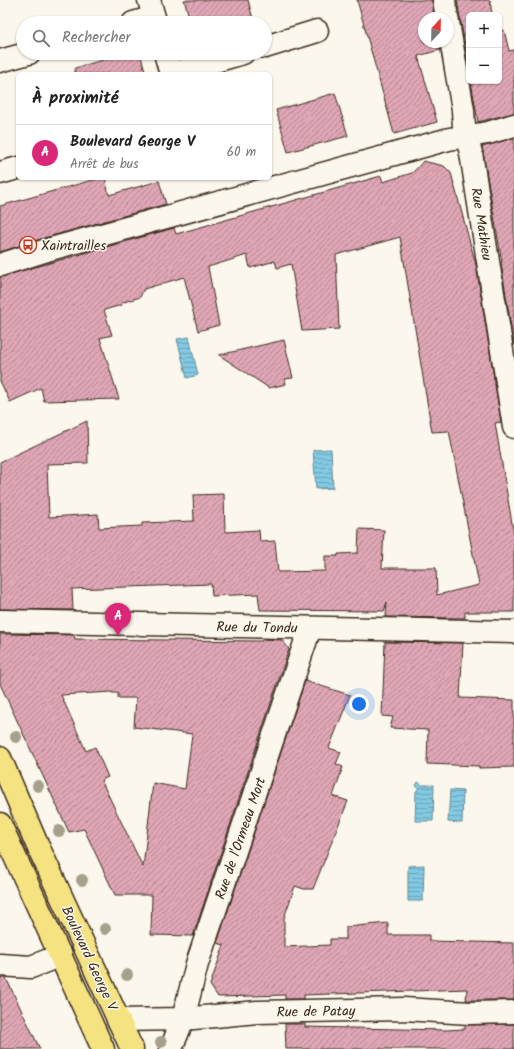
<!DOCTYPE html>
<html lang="fr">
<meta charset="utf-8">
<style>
:root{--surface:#fff;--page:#f6f6f6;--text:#222;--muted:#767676;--line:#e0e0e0;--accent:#db2777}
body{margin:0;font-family:Kalam,sans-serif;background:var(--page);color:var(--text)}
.controls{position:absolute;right:12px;top:12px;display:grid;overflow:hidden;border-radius:6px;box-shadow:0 1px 3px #0004}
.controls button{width:36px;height:36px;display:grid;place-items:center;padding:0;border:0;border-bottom:1px solid var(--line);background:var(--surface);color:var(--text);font:20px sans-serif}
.compass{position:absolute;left:418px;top:12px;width:36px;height:36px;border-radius:50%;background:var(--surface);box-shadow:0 1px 3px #0004;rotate:22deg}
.you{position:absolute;left:359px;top:704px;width:14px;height:14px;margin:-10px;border:3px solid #fff;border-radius:50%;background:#1a73e8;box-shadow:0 0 0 6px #1a73e833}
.badge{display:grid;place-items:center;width:26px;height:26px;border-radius:50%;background:var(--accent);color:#fff;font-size:13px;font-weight:700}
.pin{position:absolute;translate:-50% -33px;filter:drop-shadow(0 1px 2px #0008)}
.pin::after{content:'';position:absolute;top:21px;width:14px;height:12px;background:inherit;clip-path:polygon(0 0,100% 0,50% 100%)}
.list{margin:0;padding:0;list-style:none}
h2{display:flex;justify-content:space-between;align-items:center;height:52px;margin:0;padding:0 16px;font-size:17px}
h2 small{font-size:13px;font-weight:400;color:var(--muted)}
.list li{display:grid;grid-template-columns:26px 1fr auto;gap:12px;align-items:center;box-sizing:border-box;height:56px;padding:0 16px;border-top:1px solid var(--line)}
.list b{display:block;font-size:15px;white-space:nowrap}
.list p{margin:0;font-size:13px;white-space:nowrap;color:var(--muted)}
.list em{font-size:13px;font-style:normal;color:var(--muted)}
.icon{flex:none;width:22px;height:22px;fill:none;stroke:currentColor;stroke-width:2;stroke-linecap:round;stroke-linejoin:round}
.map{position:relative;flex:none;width:514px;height:1049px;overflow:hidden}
.search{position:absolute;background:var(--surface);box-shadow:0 1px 3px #0004;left:16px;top:16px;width:256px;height:44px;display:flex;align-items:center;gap:10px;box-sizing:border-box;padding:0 14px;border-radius:22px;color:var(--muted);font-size:15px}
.panel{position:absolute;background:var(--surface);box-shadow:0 1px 3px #0004;left:16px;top:72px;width:256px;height:108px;border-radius:6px}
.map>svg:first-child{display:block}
.water{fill:url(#water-rules);stroke:#668a94}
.building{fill:url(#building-hatch);stroke:#3b2a1e;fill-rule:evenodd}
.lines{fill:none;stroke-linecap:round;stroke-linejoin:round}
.minor-casing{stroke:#3b2a1e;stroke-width:25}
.major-casing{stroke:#3b2a1e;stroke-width:25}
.minor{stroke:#fbf7ec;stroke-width:22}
.major{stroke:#f5e382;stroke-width:22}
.tree{fill:#a4a08c}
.labels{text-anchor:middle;stroke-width:3;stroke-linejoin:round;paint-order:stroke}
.street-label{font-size:14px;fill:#3b2a1e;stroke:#fbf7ec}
.poi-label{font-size:14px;fill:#3b2a1e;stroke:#fbf7ec;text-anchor:start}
</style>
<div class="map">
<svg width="514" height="1049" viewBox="0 0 514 1049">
<defs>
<pattern id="water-rules" width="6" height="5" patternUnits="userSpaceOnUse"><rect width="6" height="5" fill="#82cae3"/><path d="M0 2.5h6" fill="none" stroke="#6ca4b7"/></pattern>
<pattern id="building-hatch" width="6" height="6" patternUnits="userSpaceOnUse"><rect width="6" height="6" fill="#dfa6b6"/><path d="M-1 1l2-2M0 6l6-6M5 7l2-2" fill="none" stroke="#b68793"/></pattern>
</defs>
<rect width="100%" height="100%" fill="#fbf7ec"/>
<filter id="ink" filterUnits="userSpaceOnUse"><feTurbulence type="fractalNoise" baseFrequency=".025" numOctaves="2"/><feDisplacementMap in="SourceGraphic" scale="8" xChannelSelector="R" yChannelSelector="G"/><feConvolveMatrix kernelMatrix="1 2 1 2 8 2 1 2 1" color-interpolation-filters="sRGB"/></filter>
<g filter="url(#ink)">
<!-- water -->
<g class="water">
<path d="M 189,337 L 198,375 L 187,378 L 177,339 Z"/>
<path d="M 331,449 L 333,488 L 316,489 L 313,450 Z"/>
<path d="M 418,782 L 422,785 L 434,785 L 433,821 L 415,821 L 416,791 L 418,790 L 418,787 L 416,786 Z"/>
<path d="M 450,790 L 463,791 L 462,823 L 448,822 Z"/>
<path d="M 424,865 L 423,901 L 408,901 L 408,866 Z"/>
</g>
<!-- building -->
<g class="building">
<path d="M 184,0 L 248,0 L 254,23 L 191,23 Z"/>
<path d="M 357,0 L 432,0 L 434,18 L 424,18 L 424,42 L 439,42 L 440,50 L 418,56 L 437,122 L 394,134 Z"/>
<path d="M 457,0 L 490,0 L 492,15 L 469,15 L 469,68 Z"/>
<path d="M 504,30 L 509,51 L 514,50 L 514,113 L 478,122 L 471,81 L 499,81 L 499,31 Z"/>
<path d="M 127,53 L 140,53 L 146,74 L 75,74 L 75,68 Z"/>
<path d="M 335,93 L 348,136 L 288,152 L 276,110 Z"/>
<path d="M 514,138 L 514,346 L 501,263 L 502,262 L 482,147 Z"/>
<path d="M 423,161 L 444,166 L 451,173 L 476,265 L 501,422 L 495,423 L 514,535 L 514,612 L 465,612 L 465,618 L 386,617 L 387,602 L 384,611 L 260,610 L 258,594 L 212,596 L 211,584 L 72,589 L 73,610 L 0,609 L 0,462 L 87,421 L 88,463 L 47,464 L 49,517 L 98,514 L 99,528 L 142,526 L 142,523 L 194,521 L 193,495 L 224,494 L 225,532 L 259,530 L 260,542 L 275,541 L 278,572 L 325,571 L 325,556 L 338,556 L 338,554 L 358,553 L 359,529 L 384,530 L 382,568 L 436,568 L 437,595 L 479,585 L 449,431 L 432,432 L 400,237 L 336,255 L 339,329 L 302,331 L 291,264 L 277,268 L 275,261 L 250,268 L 247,255 L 208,267 L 219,325 L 198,331 L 184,277 L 144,289 L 140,297 L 121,303 L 122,305 L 104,310 L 112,335 L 100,338 L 119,399 L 44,401 L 41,388 L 10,402 L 0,381 L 0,277 L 174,228 L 176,234 L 381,176 L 383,182 L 412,173 L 419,166 Z"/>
<path d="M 100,178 L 105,178 L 109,195 L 159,181 L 166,204 L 44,238 L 0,252 L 0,206 Z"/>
<path d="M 284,340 L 293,378 L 285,379 L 286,384 L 269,388 L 219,355 Z"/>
<path d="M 0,634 L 74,635 L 75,639 L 262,641 L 262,639 L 282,640 L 289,649 L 193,936 L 151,935 L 152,895 L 115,895 L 84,829 L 69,832 L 0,684 ZM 112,692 L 112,693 L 118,693 L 118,698 L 136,698 L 134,727 L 192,734 L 185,789 L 153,783 L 143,867 L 101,780 L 108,777 L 95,747 L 86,751 L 61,695 Z"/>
<path d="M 385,642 L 463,643 L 460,698 L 514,700 L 514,767 L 479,768 L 479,766 L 427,764 L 428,730 L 390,728 L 393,717 L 382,716 Z"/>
<path d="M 305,681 L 350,695 L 329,748 L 341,752 L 336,764 L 343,767 L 333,796 L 348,801 L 313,889 L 304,889 L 295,886 L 284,918 L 284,947 L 330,945 L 330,939 L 346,939 L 346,927 L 388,923 L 388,935 L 429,935 L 429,941 L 514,943 L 514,1000 L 466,1000 L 467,989 L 304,995 L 304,999 L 285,999 L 285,995 L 218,997 L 210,985 L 224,945 L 217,943 Z"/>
<path d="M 0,978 L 6,978 L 40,1049 L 0,1049 Z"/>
<path d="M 285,1024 L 305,1024 L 305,1027 L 446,1030 L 465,1029 L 465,1025 L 514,1024 L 514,1049 L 286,1049 Z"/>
</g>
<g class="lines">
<defs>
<g id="minor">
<path d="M 444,0 L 447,18"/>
<path d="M 448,22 L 463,110 L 464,127 L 471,153 L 514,427"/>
<path d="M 133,23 L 154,17 L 149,0"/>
<path d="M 265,47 L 317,31"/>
<path d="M 165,53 L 171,74 L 243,53"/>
<path d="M 0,61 L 29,53"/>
<path d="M 0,173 L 18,168"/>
<path d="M 0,265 L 47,250 L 449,139 L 488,133 L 514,125"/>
<path d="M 0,621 L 514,632"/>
<path d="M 0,965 L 31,967 L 61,955"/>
<path d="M 118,1020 L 183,1019 L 257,1012 L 404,1009 L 470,1013 L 514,1012"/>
<path d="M 171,1049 L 183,1019 L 197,964 L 310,628"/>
</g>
<g id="major">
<path d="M 0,758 L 36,842 L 132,1049"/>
<path d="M 0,824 L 103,1049"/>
</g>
</defs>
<!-- minor casing -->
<use href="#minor" class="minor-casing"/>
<!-- major casing -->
<use href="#major" class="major-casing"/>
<!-- minor -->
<use href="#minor" class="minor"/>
<!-- major -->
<use href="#major" class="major"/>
</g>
<!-- trees -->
<g class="tree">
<circle cx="16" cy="737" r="6"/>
<circle cx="38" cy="786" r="6"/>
<circle cx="59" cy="831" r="6"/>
<circle cx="82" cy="880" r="6"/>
<circle cx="105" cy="929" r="6"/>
<circle cx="127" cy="975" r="6"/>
<circle cx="161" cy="1042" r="6"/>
</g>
</g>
<!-- icons -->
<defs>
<symbol id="bus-ring" viewBox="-11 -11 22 22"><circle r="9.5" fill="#fbf7ec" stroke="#c8321e" stroke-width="1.5"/><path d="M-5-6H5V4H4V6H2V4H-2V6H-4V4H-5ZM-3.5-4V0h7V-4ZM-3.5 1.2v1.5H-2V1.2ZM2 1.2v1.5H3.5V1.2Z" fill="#c8321e"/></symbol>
</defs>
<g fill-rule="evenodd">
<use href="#bus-ring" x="18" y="235" width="20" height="20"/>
</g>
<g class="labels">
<!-- street labels -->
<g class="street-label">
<text transform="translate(482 224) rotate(81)" y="5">Rue Mathieu</text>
<text transform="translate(257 627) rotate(1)" y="5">Rue du Tondu</text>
<text transform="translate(240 838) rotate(-71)" y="5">Rue de l'Ormeau Mort</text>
<text transform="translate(90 958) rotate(65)" y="5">Boulevard George V</text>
<text transform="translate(316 1011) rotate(-1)" y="5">Rue de Patay</text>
</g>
<!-- poi labels -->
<g class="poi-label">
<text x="41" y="250">Xaintrailles</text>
</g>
</g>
</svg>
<div class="controls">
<button>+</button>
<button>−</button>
</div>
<svg class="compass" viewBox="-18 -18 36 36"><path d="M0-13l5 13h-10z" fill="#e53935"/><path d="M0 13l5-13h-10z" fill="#767676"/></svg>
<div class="you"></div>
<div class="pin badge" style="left:118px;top:636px">A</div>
<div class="search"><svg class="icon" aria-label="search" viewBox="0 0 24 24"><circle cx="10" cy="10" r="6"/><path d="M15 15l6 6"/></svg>Rechercher</div>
<section class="panel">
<h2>À proximité<small></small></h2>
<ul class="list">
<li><span class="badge">A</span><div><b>Boulevard George V</b><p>Arrêt de bus</p></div><em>60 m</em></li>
</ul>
</section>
</div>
